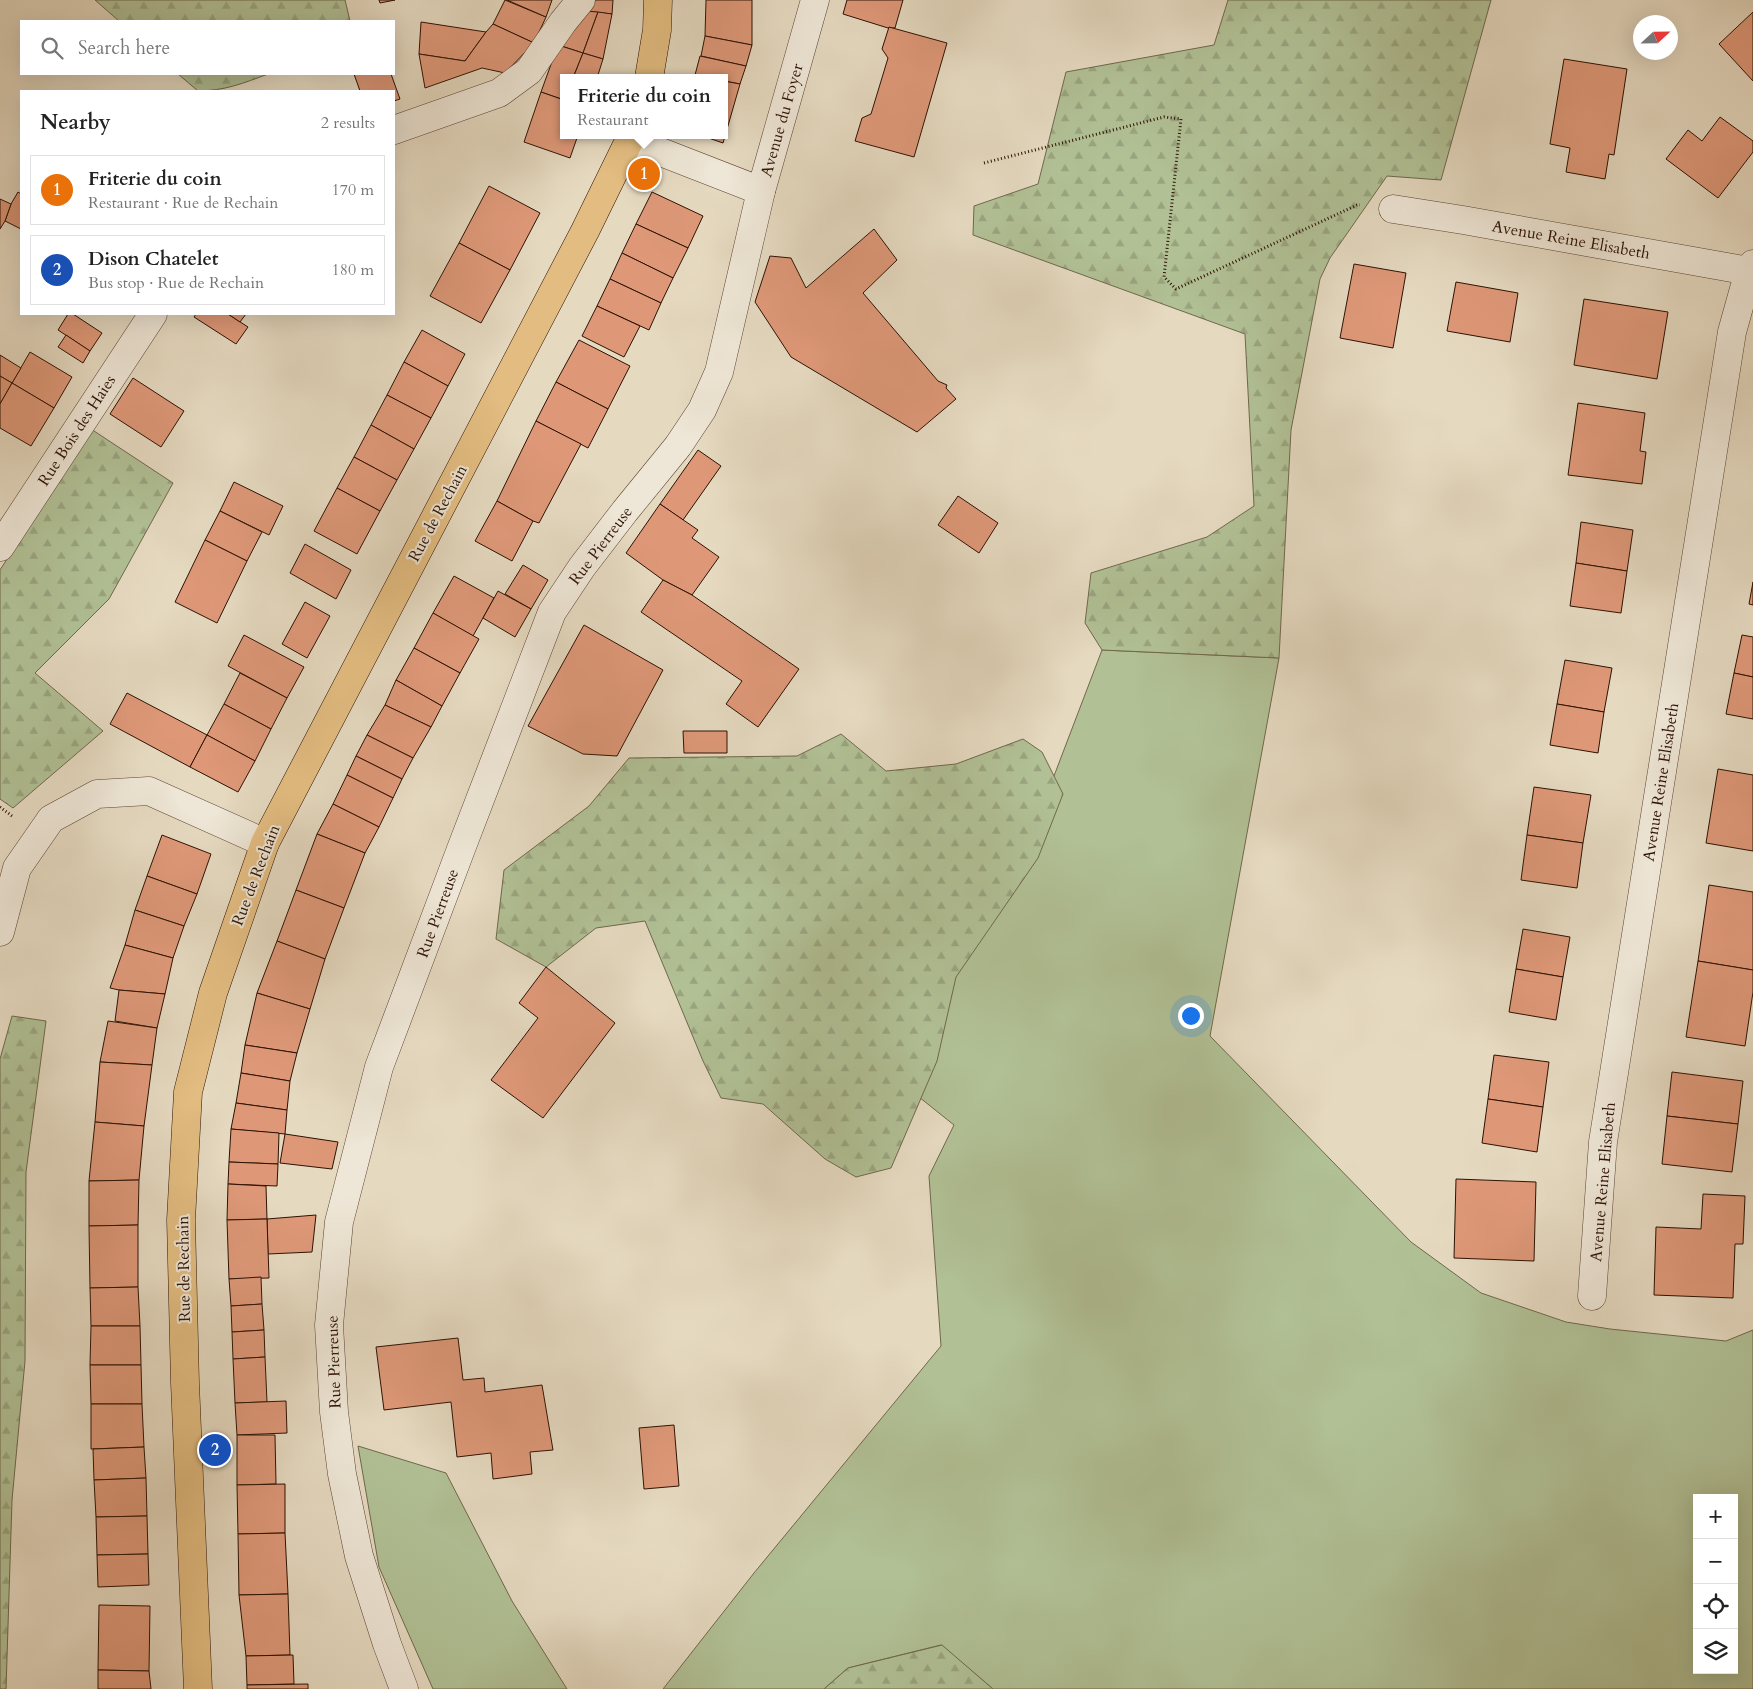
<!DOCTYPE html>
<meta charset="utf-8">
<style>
:root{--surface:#fff;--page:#f6f6f6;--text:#222;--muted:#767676;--line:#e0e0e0;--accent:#d93025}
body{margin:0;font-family:Cardo,serif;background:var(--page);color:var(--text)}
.controls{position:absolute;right:15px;bottom:15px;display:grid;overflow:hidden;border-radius:0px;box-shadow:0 5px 20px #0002}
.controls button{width:45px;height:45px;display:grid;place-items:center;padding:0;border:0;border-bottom:1px solid var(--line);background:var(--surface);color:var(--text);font:25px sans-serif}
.compass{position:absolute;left:1633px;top:15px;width:45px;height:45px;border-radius:50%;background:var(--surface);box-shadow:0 5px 20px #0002;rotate:68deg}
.you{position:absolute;left:1190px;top:1015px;width:18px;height:18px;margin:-12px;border:4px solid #fff;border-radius:50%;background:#1a73e8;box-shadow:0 0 0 8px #1a73e833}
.badge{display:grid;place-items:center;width:32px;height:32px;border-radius:50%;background:var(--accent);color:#fff;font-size:16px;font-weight:700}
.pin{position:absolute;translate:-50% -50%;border:2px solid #fff;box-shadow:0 1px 5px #0006}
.popup{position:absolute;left:560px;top:74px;width:168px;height:65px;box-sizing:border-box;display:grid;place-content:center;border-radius:0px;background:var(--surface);filter:drop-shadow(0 1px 4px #0005);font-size:16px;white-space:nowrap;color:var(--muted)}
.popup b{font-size:19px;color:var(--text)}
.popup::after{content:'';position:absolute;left:50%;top:100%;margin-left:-10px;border:10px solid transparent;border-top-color:var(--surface)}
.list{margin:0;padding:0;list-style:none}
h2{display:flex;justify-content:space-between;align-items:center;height:65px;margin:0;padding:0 20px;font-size:21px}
h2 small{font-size:16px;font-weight:400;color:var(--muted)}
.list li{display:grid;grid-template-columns:32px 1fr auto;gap:15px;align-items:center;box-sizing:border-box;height:70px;margin:0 10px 10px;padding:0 10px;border:1px solid var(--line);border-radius:0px}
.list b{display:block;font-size:19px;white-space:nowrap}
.list p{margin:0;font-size:16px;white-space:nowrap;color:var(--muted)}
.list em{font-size:16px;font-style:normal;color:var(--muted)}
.icon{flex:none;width:28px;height:28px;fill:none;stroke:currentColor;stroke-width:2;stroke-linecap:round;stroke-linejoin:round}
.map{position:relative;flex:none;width:1753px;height:1689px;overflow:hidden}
.search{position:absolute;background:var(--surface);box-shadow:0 5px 20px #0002;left:20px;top:20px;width:375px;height:55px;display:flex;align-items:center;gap:12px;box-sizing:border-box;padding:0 18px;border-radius:0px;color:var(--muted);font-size:19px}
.panel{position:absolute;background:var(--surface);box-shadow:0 5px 20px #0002;left:20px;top:90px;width:375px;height:225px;border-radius:0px}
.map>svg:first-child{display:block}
.grass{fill:#b1c095;stroke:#6f684c;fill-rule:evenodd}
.forest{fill:url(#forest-firs);stroke:#6f684c}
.building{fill:#de9878;stroke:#2d1104}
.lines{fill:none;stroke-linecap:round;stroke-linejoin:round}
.minor-casing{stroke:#5b4333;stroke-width:29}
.major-casing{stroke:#2d1104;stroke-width:29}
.path{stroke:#2d1104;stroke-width:3;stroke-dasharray:1 2.5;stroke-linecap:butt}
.minor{stroke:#eee6d6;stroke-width:28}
.major{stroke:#e2bc80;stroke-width:28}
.labels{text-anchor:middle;stroke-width:4;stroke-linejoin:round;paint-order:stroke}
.street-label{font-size:16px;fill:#2d1104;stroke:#eee6d6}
</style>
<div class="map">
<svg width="1753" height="1689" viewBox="0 0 1753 1689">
<defs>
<pattern id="forest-firs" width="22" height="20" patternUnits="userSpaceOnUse" patternTransform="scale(1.25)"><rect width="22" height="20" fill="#b1c095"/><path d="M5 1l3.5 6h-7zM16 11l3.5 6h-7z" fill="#99a47f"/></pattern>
</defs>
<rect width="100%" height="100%" fill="#e5d9c0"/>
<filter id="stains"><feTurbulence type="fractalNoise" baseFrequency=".004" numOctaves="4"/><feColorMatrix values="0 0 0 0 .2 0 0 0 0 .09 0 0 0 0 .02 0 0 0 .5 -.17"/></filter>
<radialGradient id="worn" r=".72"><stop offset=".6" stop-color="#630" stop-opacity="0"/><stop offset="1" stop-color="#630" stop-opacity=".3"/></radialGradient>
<!-- grass -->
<g class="grass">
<path d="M 1102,650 L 1279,658 L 1210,1036 L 1411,1242 L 1481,1293 L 1566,1322 L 1610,1329 L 1726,1341 L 1753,1330 L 1753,1689 L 993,1689 L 941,1645 L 848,1668 L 824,1689 L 663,1689 L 754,1573 L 941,1346 L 929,1176 L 954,1125 L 809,1009 L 1025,852 ZM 1697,1498 L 1734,1498 L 1734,1670 L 1697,1670 Z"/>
<path d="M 358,1446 L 446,1473 L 512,1601 L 567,1689 L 433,1689 L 379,1567 Z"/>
</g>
<!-- forest -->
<g class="forest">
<path d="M 95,0 L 345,0 L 350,21 L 119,21 Z"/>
<path d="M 1228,0 L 1491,0 L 1441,180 L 1387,176 L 1330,258 L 1320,279 L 1291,430 L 1279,658 L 1102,650 L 1085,623 L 1091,573 L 1207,537 L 1254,506 L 1245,334 L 973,235 L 974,206 L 1038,184 L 1066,72 L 1214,45 Z"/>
<path d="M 178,74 L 268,74 C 244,83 224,91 198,91 Z"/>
<path d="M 91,429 L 173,483 L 109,599 L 35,673 L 103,731 L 13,808 L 0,799 L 0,570 Z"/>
<path d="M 841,734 L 886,771 L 956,764 L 1023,739 L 1042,752 L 1063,794 L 1038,858 L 956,977 L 937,1061 L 891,1168 L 856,1177 L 825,1159 L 763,1104 L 721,1098 L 703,1061 L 645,921 L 596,928 L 546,967 L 496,939 L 504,870 L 589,806 L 629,758 L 797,756 Z"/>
<path d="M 12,1016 L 46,1021 L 26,1172 L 25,1361 L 12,1500 L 6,1689 L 0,1689 L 0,1059 Z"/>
<path d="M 942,1645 L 993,1689 L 824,1689 L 848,1668 Z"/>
</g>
<!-- building -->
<g class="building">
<path d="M 379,0 L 395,0 L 380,3 Z"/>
<path d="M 505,0 L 546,17 L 534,43 L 493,24 Z"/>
<path d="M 507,0 L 552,0 L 546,17 Z"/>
<path d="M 594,0 L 613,0 L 612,14 L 585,11 Z"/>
<path d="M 706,0 L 752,0 L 752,45 L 705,36 Z"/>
<path d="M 847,0 L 903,0 L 895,28 L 888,28 L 843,14 Z"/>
<path d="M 585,11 L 598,12 L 583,53 L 558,45 Z"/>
<path d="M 598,12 L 612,14 L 603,59 L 583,53 Z"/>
<path d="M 1753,12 L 1753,81 L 1719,44 Z"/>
<path d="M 421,22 L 486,32 L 465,61 L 419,54 Z"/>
<path d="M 493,24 L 534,43 L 505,73 L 482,68 L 425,88 L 419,54 L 465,61 L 486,32 Z"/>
<path d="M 889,27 L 947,43 L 914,157 L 855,141 L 862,118 L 871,114 L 888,58 L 882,49 Z"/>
<path d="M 705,36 L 752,45 L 746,66 L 701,56 Z"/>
<path d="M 558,45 L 583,53 L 573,78 L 564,78 L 564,100 L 541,92 Z"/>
<path d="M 583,53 L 603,59 L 597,78 L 573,78 Z"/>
<path d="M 700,56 L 746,66 L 740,84 L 724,81 L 724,78 L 709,78 L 695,75 Z"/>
<path d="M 1564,59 L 1627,69 L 1614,155 L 1609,154 L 1605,179 L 1566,172 L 1570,148 L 1550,144 Z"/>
<path d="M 354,74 L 391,74 L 400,99 L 394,101 L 394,91 L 360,91 Z"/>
<path d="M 724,81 L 740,84 L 723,143 L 700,135 L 724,135 Z"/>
<path d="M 541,92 L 564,100 L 564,135 L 578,135 L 570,158 L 524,142 Z"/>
<path d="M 1720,117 L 1753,141 L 1753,152 L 1718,198 L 1666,159 L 1688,130 L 1702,141 Z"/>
<path d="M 489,186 L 540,213 L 510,270 L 459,243 Z"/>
<path d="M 18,192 L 21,194 L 21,229 L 5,221 L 11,204 Z"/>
<path d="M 652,192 L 703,216 L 688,248 L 636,224 Z"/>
<path d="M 0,199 L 11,204 L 5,221 L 0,229 Z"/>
<path d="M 636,224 L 688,248 L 673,278 L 622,253 Z"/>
<path d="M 874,229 L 897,260 L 863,293 L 938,381 L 947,385 L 946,388 L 956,399 L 917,432 L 791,357 L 755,302 L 770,256 L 791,258 L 806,288 Z"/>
<path d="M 459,243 L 510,270 L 481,323 L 430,296 Z"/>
<path d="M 622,253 L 673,278 L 661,303 L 610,279 Z"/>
<path d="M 1354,264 L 1406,273 L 1393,348 L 1340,338 Z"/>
<path d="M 610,279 L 661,303 L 649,330 L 597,306 Z"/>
<path d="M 1456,282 L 1518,293 L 1510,342 L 1447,331 Z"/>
<path d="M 1584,299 L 1668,312 L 1657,379 L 1574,365 Z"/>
<path d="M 597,306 L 640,326 L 624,357 L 582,336 Z"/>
<path d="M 68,314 L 73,314 L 102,333 L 90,351 L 58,330 Z"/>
<path d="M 196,314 L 228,314 L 248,327 L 236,344 L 194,317 Z"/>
<path d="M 228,314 L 246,314 L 240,322 Z"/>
<path d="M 422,330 L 465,354 L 448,386 L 404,362 Z"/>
<path d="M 66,335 L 90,351 L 83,363 L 58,347 Z"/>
<path d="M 579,340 L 630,366 L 608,409 L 556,382 Z"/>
<path d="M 30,352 L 72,377 L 54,408 L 12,383 Z"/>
<path d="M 0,355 L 21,368 L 12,383 L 0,376 Z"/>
<path d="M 404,362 L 448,386 L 431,418 L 387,395 Z"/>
<path d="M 0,376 L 12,383 L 0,404 Z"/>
<path d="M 133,378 L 184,411 L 161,447 L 110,414 Z"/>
<path d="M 556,382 L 608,409 L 588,448 L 536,421 Z"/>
<path d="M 12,383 L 54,408 L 31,446 L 0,428 L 0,404 Z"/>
<path d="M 387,395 L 431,418 L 414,449 L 371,425 Z"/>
<path d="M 1578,403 L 1645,413 L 1640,451 L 1646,452 L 1642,484 L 1568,475 Z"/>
<path d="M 536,421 L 581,444 L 539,523 L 533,521 L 497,501 Z"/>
<path d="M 371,425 L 414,449 L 397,480 L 354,457 Z"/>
<path d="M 698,450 L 721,466 L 683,520 L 660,504 Z"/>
<path d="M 354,457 L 397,480 L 380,511 L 337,488 Z"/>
<path d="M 234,482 L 283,506 L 269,535 L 220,511 Z"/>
<path d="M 337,488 L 380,511 L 357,554 L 314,531 Z"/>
<path d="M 958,496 L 998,523 L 979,553 L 938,525 Z"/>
<path d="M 497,501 L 533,521 L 512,561 L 475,541 Z"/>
<path d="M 660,504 L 698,530 L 692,538 L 719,557 L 692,595 L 663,580 L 626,553 Z"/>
<path d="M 220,511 L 262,532 L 247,561 L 205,540 Z"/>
<path d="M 1581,522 L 1633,530 L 1627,571 L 1576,563 Z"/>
<path d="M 205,540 L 247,561 L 217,623 L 175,602 Z"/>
<path d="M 305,544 L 351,570 L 336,599 L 290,573 Z"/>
<path d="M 1576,563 L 1627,571 L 1621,613 L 1570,606 Z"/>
<path d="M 523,565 L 548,580 L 531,609 L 505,594 Z"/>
<path d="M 454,576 L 494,598 L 473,636 L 433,613 Z"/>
<path d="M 663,580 L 692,595 L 799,669 L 758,727 L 726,704 L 742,681 L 641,612 Z"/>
<path d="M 1753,582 L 1753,605 L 1749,604 Z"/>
<path d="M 498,591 L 531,609 L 515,637 L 483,618 Z"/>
<path d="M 305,602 L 330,616 L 307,658 L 282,644 Z"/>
<path d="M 433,613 L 479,639 L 460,673 L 414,648 Z"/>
<path d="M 584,625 L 663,670 L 617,756 L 583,754 L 528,726 Z"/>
<path d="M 244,635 L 304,667 L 287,698 L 228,666 Z"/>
<path d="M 1742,635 L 1753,637 L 1753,677 L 1734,673 Z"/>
<path d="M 414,648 L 460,673 L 442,706 L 396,680 Z"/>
<path d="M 1565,660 L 1612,668 L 1604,712 L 1557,704 Z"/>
<path d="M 240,673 L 287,698 L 271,729 L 224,704 Z"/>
<path d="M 1734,673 L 1753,677 L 1753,719 L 1726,714 Z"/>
<path d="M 396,680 L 442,706 L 431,727 L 385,705 Z"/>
<path d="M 127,693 L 207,735 L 190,767 L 110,724 Z"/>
<path d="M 224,704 L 271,729 L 255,761 L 207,735 Z"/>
<path d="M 1557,704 L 1604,712 L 1598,753 L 1550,745 Z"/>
<path d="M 385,705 L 431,727 L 413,758 L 367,735 Z"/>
<path d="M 683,731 L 727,731 L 727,753 L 684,753 Z"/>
<path d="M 207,735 L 255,761 L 238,792 L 190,767 Z"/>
<path d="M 367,735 L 413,758 L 402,779 L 356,756 Z"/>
<path d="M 356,756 L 402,779 L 393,798 L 347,775 Z"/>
<path d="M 1718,769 L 1753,775 L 1753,851 L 1706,843 Z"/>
<path d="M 347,775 L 393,798 L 379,827 L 333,804 Z"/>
<path d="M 1534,787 L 1591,795 L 1583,843 L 1527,835 Z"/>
<path d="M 333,804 L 379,827 L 365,853 L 317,834 Z"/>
<path d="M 317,834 L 365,853 L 344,908 L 296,890 Z"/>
<path d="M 162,835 L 211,854 L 197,894 L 147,876 Z"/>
<path d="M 1527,835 L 1583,843 L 1577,888 L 1521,880 Z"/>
<path d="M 147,876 L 197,894 L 184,926 L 135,910 Z"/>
<path d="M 1709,885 L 1753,892 L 1753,970 L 1698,961 Z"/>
<path d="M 296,890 L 344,908 L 325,959 L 277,941 Z"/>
<path d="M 135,910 L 184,926 L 173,958 L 125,945 Z"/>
<path d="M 1523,929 L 1570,937 L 1563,977 L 1516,969 Z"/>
<path d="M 277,941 L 325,959 L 310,1009 L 257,993 Z"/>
<path d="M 125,945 L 173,958 L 165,994 L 119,990 L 110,988 Z"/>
<path d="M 1698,961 L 1753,970 L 1753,992 L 1745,1046 L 1686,1037 Z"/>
<path d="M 546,967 L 615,1023 L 543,1118 L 491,1080 L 538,1018 L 519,1003 Z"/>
<path d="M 1516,969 L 1563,977 L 1556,1020 L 1509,1012 Z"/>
<path d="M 119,990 L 165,994 L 157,1028 L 115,1021 Z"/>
<path d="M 257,993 L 310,1009 L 297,1053 L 245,1045 Z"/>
<path d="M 108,1021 L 157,1028 L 152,1065 L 100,1062 Z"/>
<path d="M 245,1045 L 297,1053 L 290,1081 L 241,1073 Z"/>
<path d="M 1494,1055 L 1549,1062 L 1543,1107 L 1488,1099 Z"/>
<path d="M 100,1062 L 152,1065 L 144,1126 L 95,1122 Z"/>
<path d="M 1672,1072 L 1743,1081 L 1738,1124 L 1667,1116 Z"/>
<path d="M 241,1073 L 290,1081 L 287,1110 L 236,1103 Z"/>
<path d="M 1488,1099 L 1543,1107 L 1537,1152 L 1482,1143 Z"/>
<path d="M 236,1103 L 287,1110 L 285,1134 L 231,1129 Z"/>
<path d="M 1667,1116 L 1738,1124 L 1732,1172 L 1662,1164 Z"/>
<path d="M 95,1122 L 144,1126 L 139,1180 L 89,1181 Z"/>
<path d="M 231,1129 L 279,1133 L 278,1164 L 229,1162 Z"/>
<path d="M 285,1134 L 338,1142 L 332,1169 L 280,1163 Z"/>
<path d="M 229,1162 L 278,1164 L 277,1186 L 228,1184 Z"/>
<path d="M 1456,1179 L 1536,1182 L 1534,1261 L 1454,1258 Z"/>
<path d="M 139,1180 L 138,1225 L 89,1226 L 89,1181 Z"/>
<path d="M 228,1184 L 266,1186 L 267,1219 L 227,1220 Z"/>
<path d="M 1703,1194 L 1745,1196 L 1743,1244 L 1735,1244 L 1733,1298 L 1654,1295 L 1656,1227 L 1701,1229 Z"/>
<path d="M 316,1215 L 312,1252 L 268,1254 L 267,1219 Z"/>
<path d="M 267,1219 L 269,1278 L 229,1279 L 227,1220 Z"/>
<path d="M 138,1225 L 138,1287 L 90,1288 L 89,1226 Z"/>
<path d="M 261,1277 L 262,1304 L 231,1306 L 229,1279 Z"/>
<path d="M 138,1287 L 140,1326 L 91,1326 L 90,1288 Z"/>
<path d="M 262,1304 L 264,1330 L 232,1332 L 231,1306 Z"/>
<path d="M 91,1326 L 140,1326 L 141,1365 L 90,1365 Z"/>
<path d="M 264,1330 L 265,1357 L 233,1359 L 232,1332 Z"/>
<path d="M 458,1338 L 463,1380 L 484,1378 L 485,1392 L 542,1385 L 553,1450 L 530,1452 L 532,1474 L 493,1479 L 491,1453 L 457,1457 L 451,1402 L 384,1410 L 376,1347 Z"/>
<path d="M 265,1357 L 267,1402 L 235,1403 L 233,1359 Z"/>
<path d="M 90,1365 L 141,1365 L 142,1404 L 91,1404 Z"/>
<path d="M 286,1401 L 287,1433 L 237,1435 L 235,1403 Z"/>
<path d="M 91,1404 L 142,1404 L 144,1447 L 91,1449 Z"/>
<path d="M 674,1425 L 679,1486 L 644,1489 L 639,1428 Z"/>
<path d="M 237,1435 L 275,1435 L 276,1484 L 237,1485 Z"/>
<path d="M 144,1447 L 146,1478 L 94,1480 L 93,1449 Z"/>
<path d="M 146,1478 L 147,1516 L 96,1517 L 94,1480 Z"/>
<path d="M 285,1484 L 285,1533 L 238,1534 L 237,1485 Z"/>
<path d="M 147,1516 L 148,1554 L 97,1555 L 96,1517 Z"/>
<path d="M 285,1533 L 288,1594 L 239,1595 L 238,1534 Z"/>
<path d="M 148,1554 L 149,1585 L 98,1587 L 97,1555 Z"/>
<path d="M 288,1594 L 290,1655 L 246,1656 L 239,1595 Z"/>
<path d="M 99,1605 L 150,1606 L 149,1671 L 98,1670 Z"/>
<path d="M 293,1655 L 294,1684 L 247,1685 L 246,1656 Z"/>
<path d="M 98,1670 L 149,1671 L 151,1689 L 98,1689 Z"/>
<path d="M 308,1684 L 308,1689 L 247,1689 L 247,1685 Z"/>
</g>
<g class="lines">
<defs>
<g id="minor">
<path d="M 394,130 L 499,93 L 529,71 L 563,22 L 581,0"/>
<path d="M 630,140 L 761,191 L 815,0"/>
<path d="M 1393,209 L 1463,220 L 1749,271"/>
<path d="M 0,547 L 153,314"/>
<path d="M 0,932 L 17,868 L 51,819 L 97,794 L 149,791 L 265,843"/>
<path d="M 1592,1296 L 1603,1142 L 1732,332 L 1749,271 L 1753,264"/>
<path d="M 404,1689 L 387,1644 L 359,1556 L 342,1474 L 334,1412 L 329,1325 L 339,1222 L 379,1067 L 461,849 L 552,612 L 582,567 L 625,511 L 678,446 L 702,410 L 719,372 L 761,191"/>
</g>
<g id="major">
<path d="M 649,78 L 657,30 L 658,0"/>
<path d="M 198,1689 L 185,1383 L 181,1220 L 188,1092 L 213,993 L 265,843 L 585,231 L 632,135"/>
</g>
</defs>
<!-- minor casing -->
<use href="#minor" class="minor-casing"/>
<!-- major casing -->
<use href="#major" class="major-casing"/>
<!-- path -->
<g class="path">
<path d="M 984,163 L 1164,117 L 1181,119 L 1164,277 L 1176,289 L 1357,205 L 1360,205"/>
<path d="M 0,807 L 12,816"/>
</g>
<!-- minor -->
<use href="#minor" class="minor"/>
<!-- major -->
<use href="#major" class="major"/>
</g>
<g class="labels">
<!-- street labels -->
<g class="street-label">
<text transform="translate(781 120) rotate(-74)" y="6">Avenue du Foyer</text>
<text transform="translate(1571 239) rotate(10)" y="6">Avenue Reine Elisabeth</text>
<text transform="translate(76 430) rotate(-57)" y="6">Rue Bois des Haies</text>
<text transform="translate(437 513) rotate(-62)" y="6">Rue de Rechain</text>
<text transform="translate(600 545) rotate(-53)" y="6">Rue Pierreuse</text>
<text transform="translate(1660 782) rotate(-81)" y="6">Avenue Reine Elisabeth</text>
<text transform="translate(255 875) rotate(-69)" y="6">Rue de Rechain</text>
<text transform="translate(437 913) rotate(-70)" y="6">Rue Pierreuse</text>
<text transform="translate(1602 1182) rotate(-85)" y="6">Avenue Reine Elisabeth</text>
<text transform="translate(183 1269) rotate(-91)" y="6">Rue de Rechain</text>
<text transform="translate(333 1362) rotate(-92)" y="6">Rue Pierreuse</text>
</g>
</g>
<rect width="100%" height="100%" filter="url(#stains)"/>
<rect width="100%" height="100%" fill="url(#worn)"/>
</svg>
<div class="controls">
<button>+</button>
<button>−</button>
<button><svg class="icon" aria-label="locate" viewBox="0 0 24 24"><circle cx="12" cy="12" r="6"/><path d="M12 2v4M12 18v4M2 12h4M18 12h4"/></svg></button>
<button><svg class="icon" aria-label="layers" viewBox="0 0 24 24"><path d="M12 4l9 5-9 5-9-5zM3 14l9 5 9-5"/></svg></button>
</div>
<svg class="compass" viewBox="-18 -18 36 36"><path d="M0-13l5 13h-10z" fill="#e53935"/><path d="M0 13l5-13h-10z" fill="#767676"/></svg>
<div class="you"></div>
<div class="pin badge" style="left:644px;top:174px;background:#e8710a">1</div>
<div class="popup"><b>Friterie du coin</b>Restaurant</div>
<div class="pin badge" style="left:215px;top:1450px;background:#1a4fb4">2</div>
<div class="search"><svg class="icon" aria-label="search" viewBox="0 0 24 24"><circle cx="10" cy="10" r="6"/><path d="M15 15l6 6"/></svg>Search here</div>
<section class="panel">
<h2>Nearby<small>2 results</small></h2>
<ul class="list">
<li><span class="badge" style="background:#e8710a">1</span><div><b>Friterie du coin</b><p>Restaurant · Rue de Rechain</p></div><em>170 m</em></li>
<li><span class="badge" style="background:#1a4fb4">2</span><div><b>Dison Chatelet</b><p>Bus stop · Rue de Rechain</p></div><em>180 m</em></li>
</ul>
</section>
</div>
